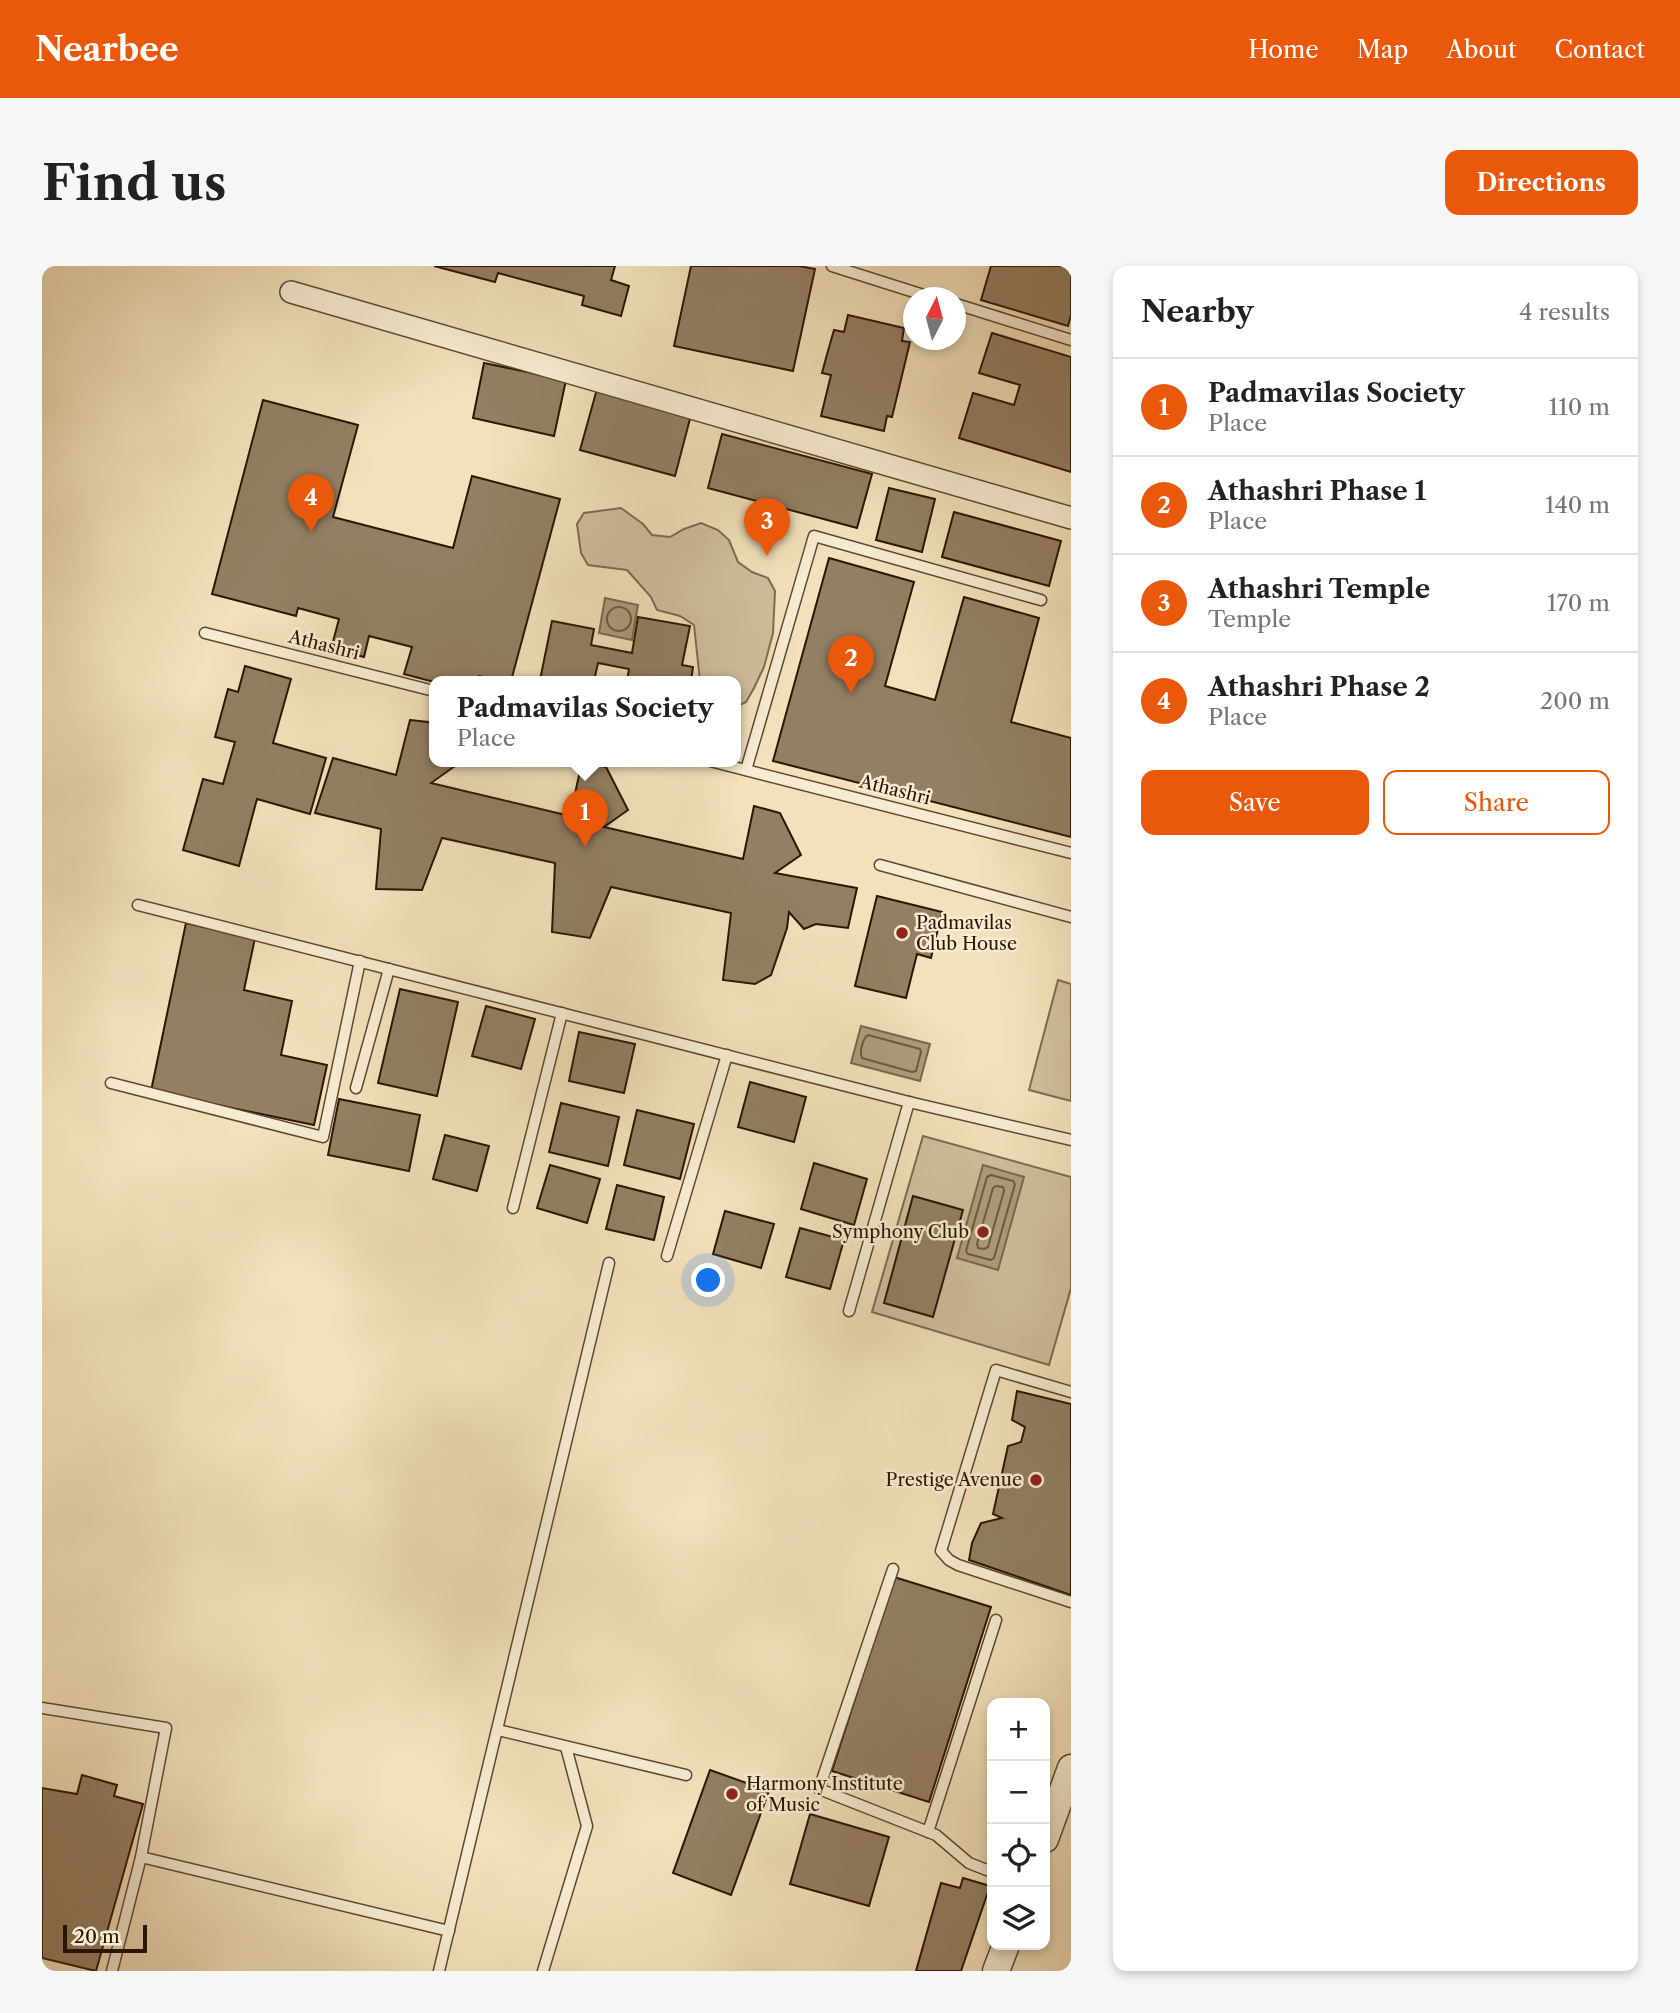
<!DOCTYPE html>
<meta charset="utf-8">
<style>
:root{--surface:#fff;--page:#f6f6f6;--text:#222;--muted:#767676;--line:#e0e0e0;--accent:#ea580c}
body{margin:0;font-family:"Libre Caslon Text",serif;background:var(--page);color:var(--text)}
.controls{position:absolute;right:21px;bottom:21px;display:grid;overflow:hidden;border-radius:14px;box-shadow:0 4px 10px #0003}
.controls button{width:63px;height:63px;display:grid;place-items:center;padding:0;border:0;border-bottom:2px solid var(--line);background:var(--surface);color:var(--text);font:35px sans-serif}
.compass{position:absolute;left:861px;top:21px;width:63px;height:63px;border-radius:50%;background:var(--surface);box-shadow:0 4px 10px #0003;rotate:6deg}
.scale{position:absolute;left:21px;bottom:18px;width:84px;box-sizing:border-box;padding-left:7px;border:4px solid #2d1503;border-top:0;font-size:19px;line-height:24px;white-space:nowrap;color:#2d1503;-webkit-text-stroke:5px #f7ecd3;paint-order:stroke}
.you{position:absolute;left:667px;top:1015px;width:24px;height:24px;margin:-18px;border:5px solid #fff;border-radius:50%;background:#1a73e8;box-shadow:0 0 0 10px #1a73e833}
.badge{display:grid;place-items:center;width:46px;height:46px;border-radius:50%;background:var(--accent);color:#fff;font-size:23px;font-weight:700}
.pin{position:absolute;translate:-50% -58px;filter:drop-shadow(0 2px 4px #0008)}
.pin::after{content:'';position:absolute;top:37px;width:24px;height:21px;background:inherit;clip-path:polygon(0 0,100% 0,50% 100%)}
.popup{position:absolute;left:387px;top:410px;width:312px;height:91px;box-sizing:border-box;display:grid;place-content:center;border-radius:14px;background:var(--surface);filter:drop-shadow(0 2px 5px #0005);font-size:23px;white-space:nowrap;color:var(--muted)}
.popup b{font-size:26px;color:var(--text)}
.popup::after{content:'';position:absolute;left:50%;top:100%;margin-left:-14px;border:14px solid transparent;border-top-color:var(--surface)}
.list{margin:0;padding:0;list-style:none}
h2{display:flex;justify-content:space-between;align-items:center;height:91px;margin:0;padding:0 28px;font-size:30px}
h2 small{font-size:23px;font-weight:400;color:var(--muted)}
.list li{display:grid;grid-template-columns:46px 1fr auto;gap:21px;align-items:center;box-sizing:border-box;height:98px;padding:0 28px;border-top:2px solid var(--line)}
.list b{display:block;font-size:26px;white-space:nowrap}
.list p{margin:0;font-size:23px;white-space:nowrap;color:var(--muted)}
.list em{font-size:23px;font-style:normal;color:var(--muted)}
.actions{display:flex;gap:14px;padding:21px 28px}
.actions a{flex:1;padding:16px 0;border:2px solid var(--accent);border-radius:14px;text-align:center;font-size:24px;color:var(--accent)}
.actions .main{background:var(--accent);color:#fff}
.icon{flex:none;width:38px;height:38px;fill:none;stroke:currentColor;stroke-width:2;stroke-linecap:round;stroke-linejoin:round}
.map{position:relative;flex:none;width:1029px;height:1705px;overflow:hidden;border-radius:14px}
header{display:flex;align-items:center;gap:42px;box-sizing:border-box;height:98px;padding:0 35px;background:var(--accent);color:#fff}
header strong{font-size:33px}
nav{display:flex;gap:38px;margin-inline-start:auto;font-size:24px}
.intro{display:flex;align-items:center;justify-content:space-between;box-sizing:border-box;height:168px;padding:0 42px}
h1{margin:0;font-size:49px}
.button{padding:18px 32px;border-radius:14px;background:var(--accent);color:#fff;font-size:24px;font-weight:700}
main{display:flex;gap:42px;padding:0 42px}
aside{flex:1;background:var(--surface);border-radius:14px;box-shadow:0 4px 10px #0003}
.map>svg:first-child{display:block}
.green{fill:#d1be9c;stroke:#7f6a50;stroke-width:2}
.water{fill:#af9c7c;stroke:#7b664c;stroke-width:2}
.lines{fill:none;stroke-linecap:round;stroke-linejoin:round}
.shore{stroke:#6e5840;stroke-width:2}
.building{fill:#937f63;stroke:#2d1503;stroke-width:2}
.service-casing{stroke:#5e4831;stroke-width:13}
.minor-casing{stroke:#5e4831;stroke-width:24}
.tertiary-casing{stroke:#5e4831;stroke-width:29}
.service{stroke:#f7ecd3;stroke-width:10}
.minor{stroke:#f7ecd3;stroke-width:21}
.tertiary{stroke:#f7ecd3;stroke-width:26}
.poi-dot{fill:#8f2418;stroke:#f7ecd3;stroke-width:2.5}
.labels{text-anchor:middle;stroke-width:5;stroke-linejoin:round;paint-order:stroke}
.street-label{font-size:18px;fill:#2d1503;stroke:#f7ecd3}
.poi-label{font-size:18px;fill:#2d1503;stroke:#f7ecd3;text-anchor:start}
</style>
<header>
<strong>Nearbee</strong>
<nav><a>Home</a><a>Map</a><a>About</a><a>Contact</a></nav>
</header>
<div class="intro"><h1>Find us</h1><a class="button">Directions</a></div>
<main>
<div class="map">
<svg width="1029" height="1705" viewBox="0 0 1029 1705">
<rect width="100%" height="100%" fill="#f2e1bb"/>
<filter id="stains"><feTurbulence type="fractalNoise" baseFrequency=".00286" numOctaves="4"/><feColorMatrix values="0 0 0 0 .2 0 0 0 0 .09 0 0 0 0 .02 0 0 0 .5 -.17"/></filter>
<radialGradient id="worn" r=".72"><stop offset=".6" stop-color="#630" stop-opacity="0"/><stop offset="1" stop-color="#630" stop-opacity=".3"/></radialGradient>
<!-- green -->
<g class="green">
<path d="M 579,242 L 601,258 L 610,269 L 628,271 L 642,263 L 659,257 L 676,264 L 687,274 L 696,296 L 710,306 L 726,312 L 733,325 L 731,367 L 722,401 L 712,422 L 704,436 L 694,441 L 694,415 L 658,415 L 652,359 L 638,350 L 615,344 L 609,331 L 585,304 L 546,299 L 539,287 L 535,258 L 542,247 Z"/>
<path d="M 1016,714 L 1029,718 L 1029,835 L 987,824 Z"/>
<path d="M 881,870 L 1029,911 L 1029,1022 L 1007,1099 L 830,1046 Z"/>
</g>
<!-- water -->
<g class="water">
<path d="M 563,332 L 596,339 L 590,374 L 557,367 Z"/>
<path d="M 819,760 L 888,778 L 878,815 L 809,797 Z"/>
<path d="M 941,899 L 982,911 L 956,1004 L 915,992 Z"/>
</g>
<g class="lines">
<!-- shore -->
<g class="shore">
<circle cx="577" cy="353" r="12"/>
<path d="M 826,769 L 878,783 L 879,786 L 874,805 L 870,806 L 820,792 C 817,786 821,772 826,769 Z"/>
<path d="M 949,909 L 971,915 L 973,918 L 952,992 L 949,994 L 926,988 L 924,985 L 945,911 Z"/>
<path d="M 954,920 L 961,921 L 962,925 L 946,981 L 942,983 L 936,982 L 935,978 L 951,922 Z"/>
</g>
</g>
<!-- building -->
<g class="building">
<path d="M 392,0 L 573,0 L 569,14 L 587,20 L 579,50 L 540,39 L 542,30 L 456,7 L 453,16 Z"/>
<path d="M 649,0 L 757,0 L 773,3 L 751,105 L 632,80 Z"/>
<path d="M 949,0 L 1029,0 L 1029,49 L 1026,60 L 939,34 Z"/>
<path d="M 806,49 L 862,62 L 860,75 L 868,76 L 850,151 L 845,150 L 842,165 L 779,150 L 789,109 L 780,107 L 784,92 L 792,64 L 802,66 Z"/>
<path d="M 950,67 L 1029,91 L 1029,206 L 917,172 L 931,127 L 972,139 L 978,119 L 937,107 Z"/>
<path d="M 442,97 L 524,114 L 512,170 L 431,152 Z"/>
<path d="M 555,123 L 649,149 L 633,210 L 538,184 Z"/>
<path d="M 221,134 L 316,159 L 291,251 L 411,282 L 430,210 L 518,233 L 469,415 L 456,415 L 437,410 L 435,415 L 392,416 L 362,408 L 370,381 L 327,370 L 322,391 L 289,383 L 297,353 L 256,342 L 254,350 L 170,328 Z"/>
<path d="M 680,168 L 830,208 L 815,262 L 666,222 Z"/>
<path d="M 847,222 L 893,233 L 880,286 L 834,274 Z"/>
<path d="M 912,246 L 1019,275 L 1007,320 L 900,291 Z"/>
<path d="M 787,292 L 872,316 L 843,420 L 893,434 L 922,331 L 997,352 L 969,456 L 1029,472 L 1029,571 L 731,495 Z"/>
<path d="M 596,351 L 648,360 L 640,399 L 651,401 L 649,415 L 585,415 L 587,403 L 556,397 L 552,415 L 498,414 L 510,355 L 552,363 L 549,379 L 590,387 Z"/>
<path d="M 203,400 L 249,413 L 231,477 L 284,492 L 268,548 L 215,533 L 197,600 L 141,584 L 161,513 L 181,518 L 193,476 L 173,471 L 186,423 L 196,426 Z"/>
<path d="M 368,454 L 386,456 L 392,461 L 392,495 L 411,495 L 413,500 L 389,517 L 528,550 L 540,496 L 564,501 L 586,544 L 562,561 L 701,593 L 712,540 L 738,547 L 759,589 L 733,607 L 815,622 L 806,662 L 774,658 L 762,663 L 747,646 L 745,662 L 729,709 L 713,718 L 681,714 L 689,647 L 569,621 L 548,672 L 510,666 L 513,597 L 400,572 L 380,624 L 334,623 L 339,563 L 273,547 L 291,492 L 354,509 Z"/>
<path d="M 835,630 L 900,646 L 889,692 L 875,688 L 864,732 L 813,720 Z"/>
<path d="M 144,657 L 213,672 L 202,724 L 250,735 L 239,789 L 285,799 L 272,859 L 109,825 Z"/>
<path d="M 358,723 L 416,736 L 395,830 L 336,817 Z"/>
<path d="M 444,740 L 493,753 L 479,803 L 430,790 Z"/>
<path d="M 537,766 L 593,778 L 582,827 L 527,815 Z"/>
<path d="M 708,816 L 764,831 L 752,876 L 696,861 Z"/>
<path d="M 297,833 L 378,849 L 367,905 L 286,889 Z"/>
<path d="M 519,837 L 577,851 L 566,900 L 507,886 Z"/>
<path d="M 595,844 L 652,858 L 638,913 L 582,899 Z"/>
<path d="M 403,869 L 447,880 L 435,925 L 391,913 Z"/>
<path d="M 772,897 L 825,913 L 812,959 L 759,943 Z"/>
<path d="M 508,899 L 558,913 L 545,957 L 495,942 Z"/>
<path d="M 575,919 L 622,931 L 612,974 L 564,963 Z"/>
<path d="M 871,930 L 921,944 L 891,1051 L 842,1037 Z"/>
<path d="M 683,945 L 732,958 L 719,1002 L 671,988 Z"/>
<path d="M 758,962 L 802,974 L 788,1023 L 744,1011 Z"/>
<path d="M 975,1125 L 1029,1138 L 1029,1329 L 927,1294 L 930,1277 L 939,1257 L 960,1252 L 951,1248 L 966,1180 L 979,1176 L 983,1161 L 970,1154 Z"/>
<path d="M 852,1311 L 949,1341 L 887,1536 L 790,1505 Z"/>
<path d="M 668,1504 L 727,1525 L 689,1629 L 631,1607 Z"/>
<path d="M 40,1509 L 75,1519 L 72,1530 L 101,1538 L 54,1705 L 0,1692 L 0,1522 L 35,1528 Z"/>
<path d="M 768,1548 L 847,1571 L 827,1640 L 748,1618 Z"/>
<path d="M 921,1612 L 948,1620 L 919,1705 L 874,1705 L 899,1617 L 918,1622 Z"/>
</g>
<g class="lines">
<defs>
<g id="service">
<path d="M 790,0 L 891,32"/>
<path d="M 914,38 L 1029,74"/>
<path d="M 163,367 L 392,425"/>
<path d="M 668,495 L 1029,587"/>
<path d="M 704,504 L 772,270 L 999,334"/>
<path d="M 838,599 L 1029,651"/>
<path d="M 96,639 L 867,836 L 1029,874"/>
<path d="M 69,817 L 281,871 L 318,695"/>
<path d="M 314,822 L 347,703"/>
<path d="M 471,942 L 520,747"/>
<path d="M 625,990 L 685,789"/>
<path d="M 807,1045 L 867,836"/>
<path d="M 1029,1126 L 954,1104 L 899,1285 L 907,1294 L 916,1299 L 1029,1336"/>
<path d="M 851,1303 L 777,1523 L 894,1569 L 927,1597 L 950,1606"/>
<path d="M 0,1442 L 124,1462 L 99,1591 L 70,1705"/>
<path d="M 456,1464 L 644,1509"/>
<path d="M 886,1566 L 954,1354"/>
<path d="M 99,1591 L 407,1665"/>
<path d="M 397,1705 L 567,997"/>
<path d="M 501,1705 L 545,1560 L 524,1481"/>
</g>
<path id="minor" d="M 249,26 L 1029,252"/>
<g id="tertiary">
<path d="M 1003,1573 L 1029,1502"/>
<path d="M 954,1705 L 964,1679"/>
</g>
</defs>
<!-- service casing -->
<use href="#service" class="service-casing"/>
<!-- minor casing -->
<use href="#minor" class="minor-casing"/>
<!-- tertiary casing -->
<use href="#tertiary" class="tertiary-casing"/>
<!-- service -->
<use href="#service" class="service"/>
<!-- minor -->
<use href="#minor" class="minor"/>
<!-- tertiary -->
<use href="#tertiary" class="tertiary"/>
</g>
<!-- markers -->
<g class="poi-dot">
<circle cx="860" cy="667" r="7"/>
<circle cx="941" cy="966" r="7"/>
<circle cx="994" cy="1214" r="7"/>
<circle cx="690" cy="1528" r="7"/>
</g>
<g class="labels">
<!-- street labels -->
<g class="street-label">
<text transform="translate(282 379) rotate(14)" y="6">Athashri</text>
<text transform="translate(853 524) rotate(14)" y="6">Athashri</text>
</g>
<!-- poi labels -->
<g class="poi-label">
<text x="874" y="663">Padmavilas<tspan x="874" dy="21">Club House</tspan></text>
<text x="927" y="972" text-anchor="end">Symphony Club</text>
<text x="980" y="1220" text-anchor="end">Prestige Avenue</text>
<text x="704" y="1524">Harmony Institute<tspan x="704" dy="21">of Music</tspan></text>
</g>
</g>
<rect width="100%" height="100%" filter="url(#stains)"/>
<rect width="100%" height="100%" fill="url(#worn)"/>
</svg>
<div class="controls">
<button>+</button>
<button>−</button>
<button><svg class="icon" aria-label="locate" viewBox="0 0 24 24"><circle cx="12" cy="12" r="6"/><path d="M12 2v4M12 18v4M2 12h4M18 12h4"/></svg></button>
<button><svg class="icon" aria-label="layers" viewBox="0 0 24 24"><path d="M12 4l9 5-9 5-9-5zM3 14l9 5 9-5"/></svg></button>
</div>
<svg class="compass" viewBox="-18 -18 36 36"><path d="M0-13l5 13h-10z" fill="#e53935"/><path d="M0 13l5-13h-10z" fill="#767676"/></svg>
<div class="scale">20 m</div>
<div class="you"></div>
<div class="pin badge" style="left:543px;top:581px">1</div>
<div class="popup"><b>Padmavilas Society</b>Place</div>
<div class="pin badge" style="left:809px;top:427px">2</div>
<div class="pin badge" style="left:725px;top:290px">3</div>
<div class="pin badge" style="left:269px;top:266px">4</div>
</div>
<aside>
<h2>Nearby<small>4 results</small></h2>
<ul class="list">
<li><span class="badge">1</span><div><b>Padmavilas Society</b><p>Place</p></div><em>110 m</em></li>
<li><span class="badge">2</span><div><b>Athashri Phase 1</b><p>Place</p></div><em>140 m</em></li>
<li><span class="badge">3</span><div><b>Athashri Temple</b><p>Temple</p></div><em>170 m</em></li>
<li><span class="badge">4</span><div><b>Athashri Phase 2</b><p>Place</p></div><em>200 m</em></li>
</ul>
<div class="actions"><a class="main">Save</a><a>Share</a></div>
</aside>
</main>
